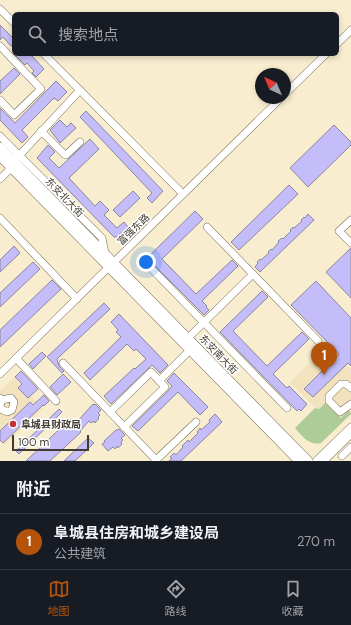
<!DOCTYPE html>
<html lang="zh">
<meta charset="utf-8">
<style>
:root{--surface:#171b24;--page:#20242c;--text:#f1f3f6;--muted:#9ea1a6;--line:#363941;--accent:#b45309}
body{margin:0;font-family:"DM Sans","Noto Sans SC",sans-serif;background:var(--page);color:var(--text)}
.compass{position:absolute;left:255px;top:68px;width:36px;height:36px;border-radius:50%;background:var(--surface);box-shadow:0 2px 6px #0003;rotate:316deg}
.scale{position:absolute;left:12px;bottom:10px;width:77px;box-sizing:border-box;padding-left:4px;border:2px solid #413c31;border-top:0;font-size:11px;line-height:14px;white-space:nowrap;color:#413c31;-webkit-text-stroke:3px #fff;paint-order:stroke}
.you{position:absolute;left:146px;top:262px;width:14px;height:14px;margin:-10px;border:3px solid #fff;border-radius:50%;background:#1a73e8;box-shadow:0 0 0 6px #1a73e833}
.badge{display:grid;place-items:center;width:26px;height:26px;border-radius:50%;background:var(--accent);color:#fff;font-size:13px;font-weight:700}
.pin{position:absolute;translate:-50% -33px;filter:drop-shadow(0 1px 2px #0008)}
.pin::after{content:'';position:absolute;top:21px;width:14px;height:12px;background:inherit;clip-path:polygon(0 0,100% 0,50% 100%)}
.list{margin:0;padding:0;list-style:none}
h2{display:flex;justify-content:space-between;align-items:center;height:52px;margin:0;padding:0 16px;font-size:17px}
h2 small{font-size:13px;font-weight:400;color:var(--muted)}
.list li{display:grid;grid-template-columns:26px 1fr auto;gap:12px;align-items:center;box-sizing:border-box;height:56px;padding:0 16px;border-top:1px solid var(--line)}
.list b{display:block;font-size:15px;white-space:nowrap}
.list p{margin:0;font-size:13px;white-space:nowrap;color:var(--muted)}
.list em{font-size:13px;font-style:normal;color:var(--muted)}
.icon{flex:none;width:22px;height:22px;fill:none;stroke:currentColor;stroke-width:2;stroke-linecap:round;stroke-linejoin:round}
.map{position:relative;flex:none;width:351px;height:461px;overflow:hidden}
.search{position:absolute;background:var(--surface);box-shadow:0 2px 6px #0003;left:12px;right:12px;top:12px;height:44px;display:flex;align-items:center;gap:10px;box-sizing:border-box;padding:0 14px;border-radius:6px;color:var(--muted);font-size:15px}
.sheet{height:108px;background:var(--surface)}
nav{display:flex;justify-content:space-around;align-items:center;box-sizing:border-box;height:56px;border-top:1px solid var(--line);background:var(--surface);font-size:11px;color:var(--muted)}
nav a{display:grid;justify-items:center;gap:2px}
nav .on{color:var(--accent)}
.map>svg:first-child{display:block}
.built{fill:#f2e2be}
.green{fill:#adcc97}
.building{fill:#c5bdf9;stroke:#8a87a2}
.lines{fill:none;stroke-linecap:round;stroke-linejoin:round}
.minor-casing{stroke:#756a51;stroke-width:8}
.major-casing{stroke:#756a51;stroke-width:10}
.minor{stroke:#fff;stroke-width:7}
.major{stroke:#fff;stroke-width:9}
.poi-dot{fill:#c13235;stroke:#fff;stroke-width:1.5}
.labels{text-anchor:middle;stroke-width:3;stroke-linejoin:round;paint-order:stroke}
.street-label{font-size:10px;fill:#413c31;stroke:#fff}
.poi-label{font-size:10px;font-weight:bold;fill:#413c31;stroke:#fff;text-anchor:start}
</style>
<div class="map">
<svg width="351" height="461" viewBox="0 0 351 461">
<rect width="100%" height="100%" fill="#f9edd0"/>
<!-- built -->
<g class="built">
<path d="M 328,345 L 351,369 L 351,408 L 341,418 L 323,404 L 319,409 L 315,408 L 290,382 Z"/>
<path d="M 14,378 L 43,408 L 4,445 L 0,440 L 0,391 Z"/>
</g>
<!-- green -->
<path class="green" d="M 325,403 L 341,418 L 349,410 L 351,414 L 321,443 C 309,446 302,436 295,428 L 315,408 L 319,409 Z"/>
<!-- building -->
<g class="building">
<path d="M 0,25 L 14,39 L 14,43 L 11,46 L 3,37 L 0,40 Z"/>
<path d="M 16,54 L 30,54 L 44,69 L 36,77 L 32,73 L 34,71 L 27,63 L 25,65 L 15,55 Z"/>
<path d="M 14,68 L 20,74 L 0,94 L 0,81 Z"/>
<path d="M 56,81 L 67,92 L 58,101 L 54,98 L 22,130 L 28,137 L 22,143 L 0,120 L 0,108 L 15,123 Z"/>
<path d="M 86,111 L 163,191 L 152,203 L 147,198 L 152,193 L 80,117 Z"/>
<path d="M 60,120 L 67,127 L 71,123 L 76,128 L 60,143 L 50,130 Z"/>
<path d="M 334,125 L 351,142 L 351,145 L 308,187 L 290,168 Z"/>
<path d="M 90,139 L 99,149 L 69,178 L 95,206 L 100,201 L 109,210 L 104,215 L 117,228 L 124,222 L 128,227 L 117,237 L 114,237 L 37,158 L 48,145 L 55,152 L 49,158 L 59,168 Z"/>
<path d="M 289,185 L 298,194 L 239,250 L 231,242 Z"/>
<path d="M 133,191 L 140,198 L 120,217 L 113,210 Z"/>
<path d="M 195,211 L 203,219 L 162,259 L 196,294 L 232,260 L 238,266 L 202,301 L 207,306 L 206,307 L 209,310 L 204,315 L 147,258 Z"/>
<path d="M 308,214 L 314,220 L 260,272 L 255,267 L 258,263 L 257,262 L 260,259 L 261,260 L 269,253 L 268,252 L 271,249 L 272,250 L 279,242 L 278,241 L 282,238 L 283,239 L 291,231 L 290,230 L 293,227 L 294,228 L 302,221 L 301,220 L 304,217 L 305,218 Z"/>
<path d="M 14,246 L 20,253 L 0,272 L 0,260 Z"/>
<path d="M 351,248 L 351,298 L 326,272 Z"/>
<path d="M 33,262 L 40,269 L 0,307 L 0,293 Z"/>
<path d="M 52,280 L 61,289 L 0,347 L 0,330 Z"/>
<path d="M 316,281 L 351,318 L 351,366 L 348,363 L 313,397 L 304,389 L 339,354 L 291,305 Z"/>
<path d="M 262,291 L 268,297 L 233,331 L 267,366 L 302,332 L 309,339 L 273,374 L 287,388 L 289,386 L 307,404 L 301,411 L 299,409 L 297,411 L 220,332 Z"/>
<path d="M 104,303 L 110,309 L 57,359 L 59,366 L 64,371 L 62,373 L 47,357 Z"/>
<path d="M 119,314 L 168,365 L 160,373 L 152,365 L 111,404 L 104,396 L 134,368 L 135,369 L 146,359 L 136,349 L 134,351 L 127,344 L 90,380 L 84,373 L 121,337 L 116,332 L 118,330 L 111,322 Z"/>
<path d="M 42,352 L 46,356 L 33,369 L 29,364 Z"/>
<path d="M 21,371 L 38,389 L 28,398 L 18,388 L 22,384 L 15,377 Z"/>
<path d="M 174,373 L 208,407 L 200,415 L 178,392 L 138,431 L 132,426 L 169,390 L 172,386 L 167,381 Z"/>
<path d="M 63,374 L 71,382 L 57,395 L 50,387 Z"/>
<path d="M 44,395 L 49,401 L 44,406 L 43,405 L 3,443 L 0,440 L 0,431 L 30,402 L 33,405 Z"/>
<path d="M 93,404 L 94,405 L 95,404 L 101,410 L 98,413 L 100,415 L 98,417 L 99,418 L 95,423 L 94,421 L 91,423 L 89,421 L 80,431 L 81,432 L 50,461 L 26,461 L 70,419 L 75,424 Z"/>
<path d="M 59,409 L 62,412 L 19,454 L 16,451 Z"/>
<path d="M 215,414 L 222,422 L 181,461 L 169,461 L 172,458 L 170,457 L 174,453 L 176,455 L 183,447 L 182,446 L 188,440 L 189,442 L 198,433 L 197,432 L 200,428 L 201,430 L 210,422 L 209,420 Z"/>
<path d="M 119,429 L 125,435 L 121,438 L 123,440 L 121,442 L 122,444 L 118,448 L 117,446 L 115,449 L 113,447 L 108,451 L 102,444 L 105,442 L 104,441 L 116,430 L 117,430 Z"/>
<path d="M 88,438 L 94,443 L 75,461 L 64,461 Z"/>
</g>
<g class="lines">
<defs>
<g id="minor">
<path d="M 0,9 L 14,23"/>
<path d="M 337,44 L 351,30"/>
<path d="M 0,46 L 41,89 L 14,115 L 0,100"/>
<path d="M 44,54 L 183,194"/>
<path d="M 285,94 L 326,54"/>
<path d="M 41,131 L 64,154 L 66,155 L 80,142"/>
<path d="M 0,136 L 102,238 L 105,253"/>
<path d="M 17,158 L 80,90"/>
<path d="M 0,179 L 11,168"/>
<path d="M 0,218 L 77,299"/>
<path d="M 351,220 L 339,231 L 351,243"/>
<path d="M 207,227 L 318,341"/>
<path d="M 148,265 L 287,408"/>
<path d="M 188,338 L 253,274"/>
<path d="M 16,358 L 56,401"/>
<path d="M 63,363 L 156,460"/>
<path d="M 0,374 L 281,98"/>
<path d="M 159,381 L 190,350"/>
<path d="M 351,388 L 346,384 L 341,384 L 329,396 L 329,401 L 340,412 L 351,404"/>
<path d="M 0,398 L 2,400 L 0,405 L 1,409 L 7,412 L 12,410 L 14,402 L 11,398 L 2,400"/>
<path d="M 110,412 L 151,372 L 165,387 L 124,427"/>
<path d="M 342,456 L 351,447"/>
<path d="M 155,461 L 196,422"/>
<path d="M 316,461 L 351,427"/>
<path d="M 324,461 L 351,434"/>
</g>
<g id="major">
<path d="M 0,147 L 308,461"/>
<path d="M 0,156 L 299,461"/>
</g>
</defs>
<!-- minor casing -->
<use href="#minor" class="minor-casing"/>
<!-- major casing -->
<use href="#major" class="major-casing"/>
<!-- minor -->
<use href="#minor" class="minor"/>
<!-- major -->
<use href="#major" class="major"/>
</g>
<!-- markers -->
<circle class="poi-dot" cx="13" cy="424" r="4"/>
<g class="labels">
<!-- street labels -->
<g class="street-label">
<text transform="translate(65 197) rotate(46)" y="4">东安北大街</text>
<text transform="translate(133 229) rotate(-44)" y="4">富强东路</text>
<text transform="translate(219 354) rotate(46)" y="4">东安南大街</text>
</g>
<!-- poi labels -->
<g class="poi-label">
<text x="21" y="428">阜城县财政局</text>
</g>
</g>
</svg>
<svg class="compass" viewBox="-18 -18 36 36"><path d="M0-13l5 13h-10z" fill="#e53935"/><path d="M0 13l5-13h-10z" fill="#9ea1a6"/></svg>
<div class="scale">100 m</div>
<div class="you"></div>
<div class="pin badge" style="left:324px;top:375px">1</div>
<div class="search"><svg class="icon" aria-label="search" viewBox="0 0 24 24"><circle cx="10" cy="10" r="6"/><path d="M15 15l6 6"/></svg>搜索地点</div>
</div>
<section class="sheet">
<h2>附近<small></small></h2>
<ul class="list">
<li><span class="badge">1</span><div><b>阜城县住房和城乡建设局</b><p>公共建筑</p></div><em>270 m</em></li>
</ul>
</section>
<nav>
<a class="on"><svg class="icon" aria-label="map" viewBox="0 0 24 24"><path d="M3 6l6-2 6 2 6-2v14l-6 2-6-2-6 2zM9 4v14M15 6v14"/></svg>地图</a>
<a><svg class="icon" aria-label="directions" viewBox="0 0 24 24"><path d="M12 3l9 9-9 9-9-9zM9 14v-3h6M13 9l2 2-2 2"/></svg>路线</a>
<a><svg class="icon" aria-label="saved" viewBox="0 0 24 24"><path d="M7 4h10v16l-5-4-5 4z"/></svg>收藏</a>
</nav>
